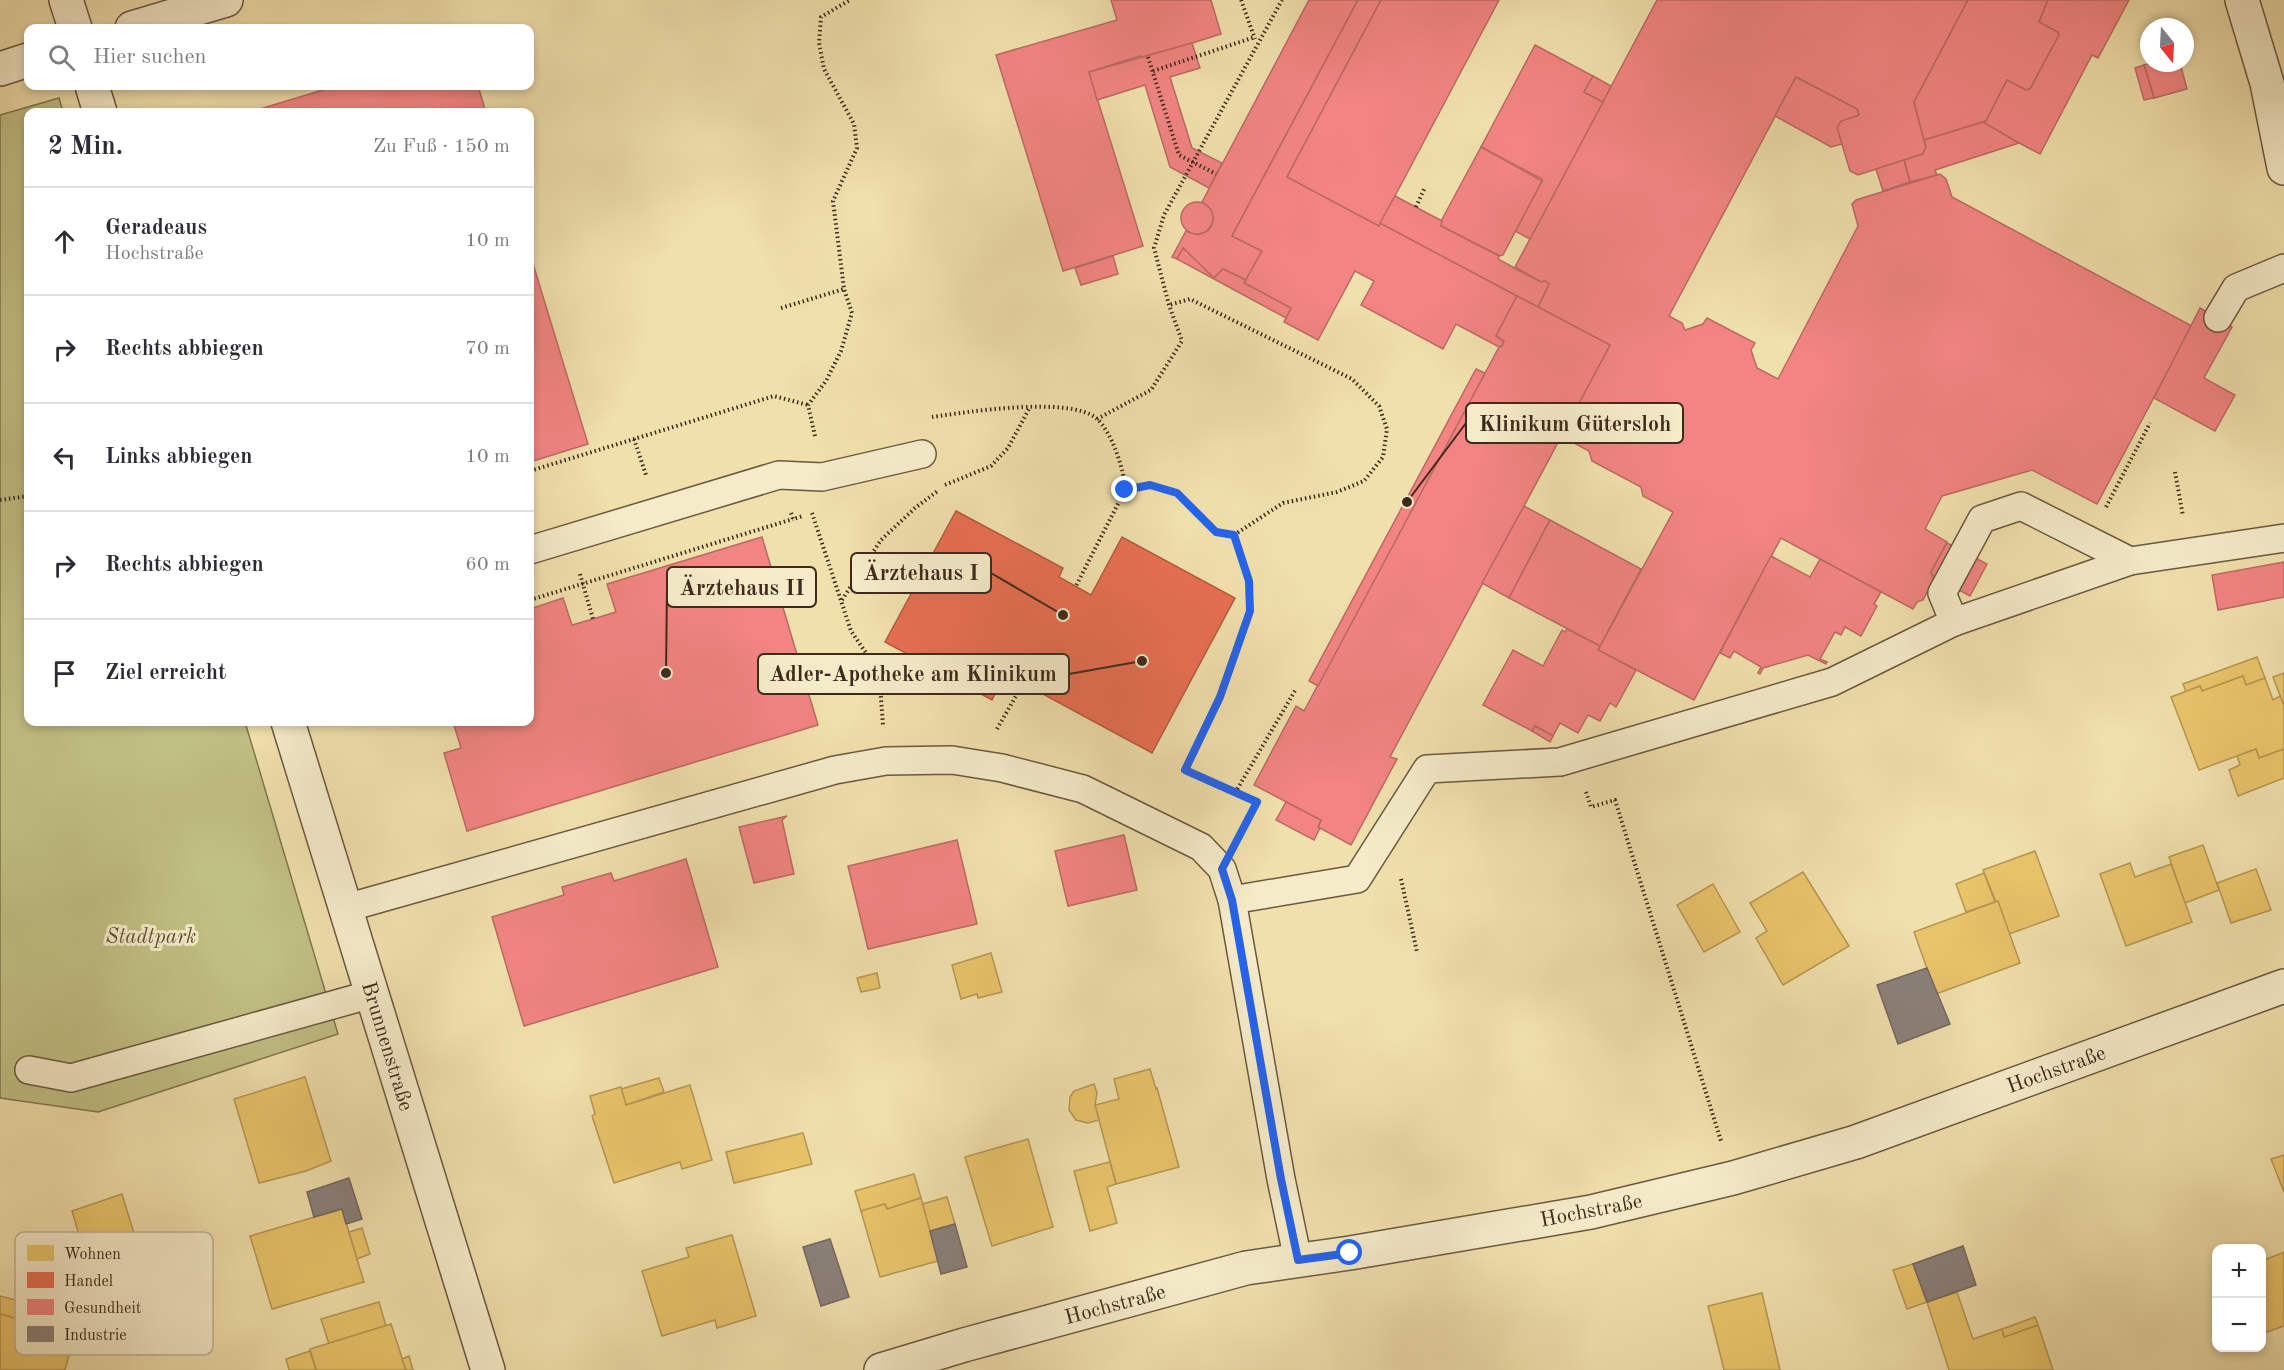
<!DOCTYPE html>
<html lang="de">
<meta charset="utf-8">
<style>
:root{--surface:#fff;--page:#f7f7f7;--text:#2b2b33;--muted:#7c7c81;--line:#e1e1e2}
body{margin:0;font-family:"Old Standard TT",serif;background:var(--page);color:var(--text)}
.controls{position:absolute;right:18px;bottom:18px;display:grid;overflow:hidden;border-radius:12px;box-shadow:0 3px 9px #0003}
.controls button{width:54px;height:54px;display:grid;place-items:center;padding:0;border:0;border-bottom:2px solid var(--line);background:var(--surface);color:var(--text);font:30px sans-serif}
.compass{position:absolute;left:2140px;top:18px;width:54px;height:54px;border-radius:50%;background:var(--surface);box-shadow:0 3px 9px #0003;rotate:162deg}
.stop{position:absolute;width:18px;height:18px;margin:-14px;border:4px solid #2563eb;border-radius:50%;background:#fff}
.stop.end{background:#2563eb;border-color:#fff;box-shadow:0 2px 6px #0008}
.list{margin:0;padding:0;list-style:none}
h2{display:flex;justify-content:space-between;align-items:center;height:78px;margin:0;padding:0 24px;font-size:26px}
h2 small{font-size:20px;font-weight:400;color:var(--muted)}
.list li{display:grid;grid-template-columns:39px 1fr auto;gap:18px;align-items:center;box-sizing:border-box;height:108px;padding:0 24px;border-top:2px solid var(--line)}
.list b{display:block;font-size:22px;white-space:nowrap}
.list p{margin:0;font-size:20px;white-space:nowrap;color:var(--muted)}
.list em{font-size:20px;font-style:normal;color:var(--muted)}
.icon{flex:none;width:33px;height:33px;fill:none;stroke:currentColor;stroke-width:2;stroke-linecap:round;stroke-linejoin:round}
.map{position:relative;flex:none;width:2284px;height:1370px;overflow:hidden}
.search{position:absolute;background:var(--surface);box-shadow:0 3px 9px #0003;left:24px;top:24px;width:510px;height:66px;display:flex;align-items:center;gap:15px;box-sizing:border-box;padding:0 21px;border-radius:12px;color:var(--muted);font-size:22px}
.panel{position:absolute;background:var(--surface);box-shadow:0 3px 9px #0003;left:24px;top:108px;width:510px;height:618px;border-radius:12px}
.map>svg:first-child{display:block}
.green{fill:#c1c084;stroke:#807550;stroke-width:1.5}
.homes{fill:#e9c46a;stroke:#b69653;stroke-width:1.5}
.shops{fill:#e76f51;stroke:#b45a41;stroke-width:1.5}
.health{fill:#f28482;stroke:#bc6964;stroke-width:1.5}
.industry{fill:#8a817c;stroke:#736760;stroke-width:1.5}
.lines{fill:none;stroke-linecap:round;stroke-linejoin:round}
.service-casing{stroke:#6a5841;stroke-width:30}
.minor-casing{stroke:#6a5841;stroke-width:36}
.path{stroke:#3e2a1d;stroke-width:4;stroke-dasharray:1.5 3;stroke-linecap:butt}
.service{stroke:#f5ebc9;stroke-width:27}
.minor{stroke:#f5ebc9;stroke-width:33}
.route{stroke:#2563eb;stroke-width:8}
.labels{text-anchor:middle;stroke-width:6;stroke-linejoin:round;paint-order:stroke}
.park-label{font-size:21px;font-style:italic;fill:#5f5037;stroke:#f5ebc9}
.street-label{font-size:21px;fill:#3e2a1d;stroke:#f5ebc9}
.key{fill:#f5ebc9;stroke:#beb195;stroke-width:1.5}
.key-label{font-size:16px;fill:#3e2a1d}
.leader{fill:none;stroke:#3e2a1d;stroke-width:2}
.callout-dot{fill:#3e2a1d;stroke:#f5ebc9;stroke-width:2}
.callout{fill:#f5ebc9;stroke:#3e2a1d;stroke-width:2}
.callout-label{font-size:22px;text-anchor:middle;font-weight:bold;fill:#3e2a1d}
</style>
<div class="map">
<svg width="2284" height="1370" viewBox="0 0 2284 1370">
<rect width="100%" height="100%" fill="#f0e0ac"/>
<filter id="stains"><feTurbulence type="fractalNoise" baseFrequency=".00333" numOctaves="4"/><feColorMatrix values="0 0 0 0 .2 0 0 0 0 .09 0 0 0 0 .02 0 0 0 .5 -.17"/></filter>
<radialGradient id="worn" r=".72"><stop offset=".6" stop-color="#630" stop-opacity="0"/><stop offset="1" stop-color="#630" stop-opacity=".3"/></radialGradient>
<!-- green -->
<path class="green" d="M 59,98 L 63,112 L 28,112 L 28,722 L 245,722 L 338,1034 L 98,1112 L 0,1098 L 0,115 Z"/>
<!-- homes -->
<g class="homes">
<path d="M 2257,657 L 2265,678 L 2246,685 L 2243,676 L 2202,691 L 2200,686 L 2186,692 L 2183,684 Z"/>
<path d="M 2284,673 L 2284,706 L 2273,677 Z"/>
<path d="M 2243,676 L 2246,685 L 2265,678 L 2273,700 L 2280,696 L 2284,706 L 2284,749 L 2259,758 L 2256,749 L 2199,770 L 2171,697 L 2200,686 L 2202,691 Z"/>
<path d="M 2256,749 L 2259,758 L 2284,749 L 2284,778 L 2238,796 L 2229,770 L 2240,765 L 2237,756 Z"/>
<path d="M 2203,845 L 2219,890 L 2185,903 L 2169,857 Z"/>
<path d="M 2035,851 L 2059,916 L 2009,934 L 1983,870 Z"/>
<path d="M 2130,863 L 2135,877 L 2171,864 L 2192,922 L 2126,946 L 2100,874 Z"/>
<path d="M 2256,869 L 2271,910 L 2231,923 L 2217,883 Z"/>
<path d="M 1803,872 L 1849,946 L 1783,985 L 1756,938 L 1767,931 L 1750,903 Z"/>
<path d="M 1984,873 L 1995,902 L 1966,912 L 1956,884 Z"/>
<path d="M 1713,884 L 1740,932 L 1704,952 L 1677,905 Z"/>
<path d="M 1998,901 L 2020,963 L 1936,994 L 1914,932 Z"/>
<path d="M 991,953 L 1002,992 L 978,998 L 977,994 L 961,999 L 952,965 Z"/>
<path d="M 877,973 L 880,988 L 861,992 L 857,978 Z"/>
<path d="M 1150,1069 L 1156,1089 L 1157,1088 L 1179,1167 L 1116,1184 L 1095,1105 L 1119,1099 L 1114,1079 Z"/>
<path d="M 305,1077 L 331,1161 L 306,1171 L 259,1183 L 234,1099 Z"/>
<path d="M 659,1078 L 664,1092 L 626,1105 L 621,1089 Z"/>
<path d="M 1094,1084 L 1097,1093 L 1095,1105 L 1099,1120 L 1088,1123 L 1076,1120 L 1069,1110 L 1070,1097 L 1074,1091 Z"/>
<path d="M 690,1085 L 712,1160 L 682,1169 L 680,1162 L 614,1183 L 592,1116 L 595,1114 L 590,1096 L 621,1087 L 626,1105 Z"/>
<path d="M 803,1133 L 812,1164 L 734,1183 L 726,1152 Z"/>
<path d="M 1028,1139 L 1053,1227 L 992,1246 L 965,1157 Z"/>
<path d="M 2284,1155 L 2284,1192 L 2271,1159 Z"/>
<path d="M 1110,1162 L 1116,1184 L 1107,1187 L 1117,1223 L 1090,1231 L 1074,1171 Z"/>
<path d="M 914,1174 L 921,1198 L 887,1209 L 885,1204 L 861,1211 L 855,1191 Z"/>
<path d="M 122,1194 L 137,1243 L 86,1259 L 72,1211 Z"/>
<path d="M 947,1197 L 955,1224 L 930,1231 L 922,1204 Z"/>
<path d="M 921,1198 L 938,1261 L 880,1277 L 861,1211 L 885,1204 L 887,1209 Z"/>
<path d="M 342,1209 L 364,1282 L 272,1309 L 250,1236 Z"/>
<path d="M 362,1228 L 370,1254 L 357,1259 L 349,1232 Z"/>
<path d="M 732,1235 L 756,1316 L 717,1328 L 715,1320 L 662,1336 L 642,1271 L 689,1257 L 686,1248 Z"/>
<path d="M 2284,1252 L 2284,1326 L 2262,1334 L 2262,1261 Z"/>
<path d="M 1913,1264 L 1927,1302 L 1907,1309 L 1893,1270 Z"/>
<path d="M 1957,1292 L 1973,1339 L 2002,1329 L 2004,1337 L 2038,1325 L 2053,1370 L 1949,1370 L 1927,1302 Z"/>
<path d="M 1762,1293 L 1780,1370 L 1724,1370 L 1708,1306 Z"/>
<path d="M 0,1296 L 73,1315 L 69,1333 L 0,1314 Z"/>
<path d="M 379,1302 L 386,1326 L 329,1344 L 321,1319 Z"/>
<path d="M 0,1314 L 69,1333 L 73,1315 L 79,1318 L 65,1370 L 0,1370 Z"/>
<path d="M 2035,1317 L 2038,1325 L 2004,1337 L 2002,1329 Z"/>
<path d="M 391,1324 L 406,1370 L 316,1370 L 310,1349 Z"/>
<path d="M 310,1351 L 316,1370 L 289,1370 L 286,1359 Z"/>
<path d="M 409,1356 L 413,1370 L 406,1370 L 402,1359 Z"/>
</g>
<!-- shops -->
<path class="shops" d="M 956,511 L 1063,568 L 1059,577 L 1091,595 L 1122,537 L 1235,598 L 1152,753 L 1039,692 L 1043,684 L 1010,666 L 992,700 L 885,642 Z"/>
<!-- health -->
<g class="health">
<path d="M 1111,0 L 1211,0 L 1221,34 L 1141,59 L 1140,56 L 1089,72 L 1143,246 L 1063,271 L 996,55 L 1117,20 Z"/>
<path d="M 1309,0 L 1358,0 L 1232,236 L 1262,251 L 1246,280 L 1223,269 L 1214,278 L 1183,248 L 1177,259 L 1172,257 L 1186,231 L 1198,235 L 1208,231 L 1211,226 L 1213,219 L 1211,210 L 1202,202 Z"/>
<path d="M 1358,0 L 1381,0 L 1287,177 L 1379,226 L 1380,223 L 1517,296 L 1496,336 L 1504,341 L 1502,346 L 1499,347 L 1456,324 L 1443,349 L 1361,305 L 1374,281 L 1355,271 L 1318,340 L 1284,322 L 1291,308 L 1244,283 L 1262,251 L 1232,236 Z"/>
<path d="M 1381,0 L 1499,0 L 1379,226 L 1287,177 Z"/>
<path d="M 1657,0 L 1968,0 L 1914,102 L 1926,147 L 1923,154 L 1858,175 L 1850,171 L 1837,128 L 1841,121 L 1859,115 L 1857,109 L 1796,77 L 1669,316 L 1682,323 L 1685,330 L 1703,324 L 1707,318 L 1755,343 L 1751,350 L 1757,368 L 1778,379 L 1858,226 L 1852,204 L 1856,200 L 1940,174 L 1946,179 L 1952,197 L 2192,326 L 2097,504 L 2032,470 L 1942,496 L 1925,529 L 1947,542 L 1931,572 L 1934,579 L 1923,600 L 1917,602 L 1913,609 L 1781,538 L 1694,700 L 1598,650 L 1673,512 L 1643,496 L 1641,487 L 1592,461 L 1589,451 L 1561,436 L 1610,345 L 1538,307 L 1549,284 L 1545,281 L 1541,282 L 1515,267 Z"/>
<path d="M 1968,0 L 2048,0 L 2039,22 L 2058,32 L 2059,35 L 2030,89 L 2026,90 L 2007,80 L 1986,121 L 1924,140 L 1914,102 Z"/>
<path d="M 2048,0 L 2129,0 L 2098,58 L 2092,55 L 2040,154 L 1982,123 L 1986,121 L 2007,80 L 2026,90 L 2030,89 L 2059,35 L 2058,32 L 2039,22 Z"/>
<path d="M 1192,43 L 1200,68 L 1170,77 L 1192,148 L 1222,163 L 1209,188 L 1170,167 L 1145,85 L 1097,100 L 1089,72 Z"/>
<path d="M 1535,45 L 1593,76 L 1584,92 L 1603,102 L 1530,239 L 1515,231 L 1542,181 L 1542,179 L 1481,147 Z"/>
<path d="M 2150,63 L 2180,63 L 2187,89 L 2154,98 L 2144,65 Z"/>
<path d="M 2144,65 L 2154,98 L 2144,100 L 2135,68 Z"/>
<path d="M 1593,76 L 1611,86 L 1603,102 L 1584,92 Z"/>
<path d="M 1796,77 L 1857,109 L 1859,115 L 1841,121 L 1837,128 L 1842,144 L 1831,147 L 1775,116 Z"/>
<path d="M 336,86 L 478,86 L 486,112 L 250,112 Z"/>
<path d="M 1983,122 L 2019,143 L 1935,170 L 1937,175 L 1910,182 L 1904,160 L 1923,154 L 1926,147 L 1924,140 Z"/>
<path d="M 1481,147 L 1542,181 L 1503,255 L 1500,256 L 1441,226 L 1440,223 Z"/>
<path d="M 1904,160 L 1910,182 L 1883,191 L 1876,169 Z"/>
<path d="M 1395,196 L 1442,221 L 1441,226 L 1499,256 L 1498,259 L 1516,269 L 1541,282 L 1545,281 L 1549,284 L 1538,307 L 1380,223 Z"/>
<circle cx="1197" cy="218" r="16"/>
<path d="M 1183,248 L 1214,278 L 1223,269 L 1246,280 L 1244,283 L 1291,308 L 1286,318 L 1177,259 Z"/>
<path d="M 530,254 L 588,444 L 530,462 Z"/>
<path d="M 1113,256 L 1118,274 L 1081,285 L 1075,268 Z"/>
<path d="M 1517,296 L 1610,345 L 1390,757 L 1397,759 L 1351,845 L 1318,827 L 1321,820 L 1254,785 L 1296,706 L 1304,711 L 1499,347 L 1502,346 L 1504,341 L 1496,336 Z"/>
<path d="M 2200,308 L 2232,327 L 2204,378 L 2235,395 L 2215,431 L 2154,398 Z"/>
<path d="M 1476,369 L 1485,373 L 1318,686 L 1309,681 Z"/>
<path d="M 1524,506 L 1550,520 L 1509,598 L 1482,583 Z"/>
<path d="M 1550,520 L 1641,569 L 1600,646 L 1509,598 Z"/>
<path d="M 762,537 L 818,725 L 467,831 L 444,753 L 461,748 L 453,722 L 530,722 L 530,609 L 563,598 L 572,625 L 593,619 L 616,612 L 607,584 Z"/>
<path d="M 1947,543 L 1987,564 L 1970,596 L 1933,576 L 1931,572 Z"/>
<path d="M 1771,556 L 1810,577 L 1820,559 L 1881,592 L 1874,604 L 1877,606 L 1861,636 L 1845,627 L 1841,635 L 1835,632 L 1820,659 L 1827,662 L 1826,664 L 1808,655 L 1763,668 L 1760,674 L 1758,673 L 1761,667 L 1734,651 L 1730,658 L 1720,653 Z"/>
<path d="M 2284,562 L 2284,597 L 2218,610 L 2212,575 Z"/>
<path d="M 1567,629 L 1600,646 L 1598,650 L 1636,670 L 1616,707 L 1610,703 L 1600,721 L 1588,715 L 1578,733 L 1560,723 L 1553,736 L 1535,726 L 1532,731 L 1483,705 L 1513,650 L 1543,666 L 1562,630 L 1565,632 Z"/>
<path d="M 1535,726 L 1553,736 L 1550,742 L 1532,731 Z"/>
<path d="M 1286,802 L 1321,820 L 1318,827 L 1320,828 L 1314,840 L 1276,820 Z"/>
<path d="M 787,816 L 782,820 L 794,874 L 754,883 L 739,827 Z"/>
<path d="M 1124,835 L 1137,890 L 1068,906 L 1055,851 Z"/>
<path d="M 957,840 L 977,924 L 868,949 L 848,866 Z"/>
<path d="M 686,859 L 718,967 L 524,1026 L 492,917 L 564,895 L 562,887 L 611,873 L 614,881 Z"/>
</g>
<!-- industry -->
<g class="industry">
<path d="M 1927,968 L 1950,1024 L 1898,1044 L 1877,985 Z"/>
<path d="M 349,1178 L 362,1219 L 346,1224 L 342,1209 L 314,1217 L 307,1192 Z"/>
<path d="M 955,1224 L 967,1267 L 941,1274 L 930,1231 Z"/>
<path d="M 830,1239 L 849,1297 L 821,1306 L 803,1247 Z"/>
<path d="M 1963,1246 L 1976,1285 L 1927,1302 L 1913,1264 Z"/>
</g>
<g class="lines">
<defs>
<g id="service">
<path d="M 2218,318 L 2236,288 L 2284,268"/>
<path d="M 530,550 L 779,475 L 822,477 L 922,454"/>
<path d="M 1954,622 L 1942,593 L 1982,519 L 2021,506 L 2130,561"/>
<path d="M 1232,900 L 1357,879 L 1427,769 L 1560,762 L 1832,682 L 1954,622 L 2130,561 L 2284,538"/>
<path d="M 346,908 L 835,770 L 886,761 L 952,760 L 1002,768 L 1083,789 L 1201,847 L 1222,869 L 1232,900 L 1281,1179 L 1298,1260"/>
<path d="M 29,1070 L 71,1078 L 372,994"/>
</g>
<g id="minor">
<path d="M 66,0 L 75,28"/>
<path d="M 2242,0 L 2267,83 L 2284,168"/>
<path d="M 132,28 L 226,0"/>
<path d="M 0,69 L 28,60"/>
<path d="M 92,86 L 100,112"/>
<path d="M 288,722 L 488,1370"/>
<path d="M 881,1370 L 964,1345 L 1246,1268 L 1350,1253 L 1591,1212 L 1733,1178 L 1856,1142 L 2284,986"/>
</g>
</defs>
<!-- service casing -->
<use href="#service" class="service-casing"/>
<!-- minor casing -->
<use href="#minor" class="minor-casing"/>
<!-- path -->
<g class="path">
<path d="M 1241,0 L 1255,39"/>
<path d="M 1148,57 L 1179,155 L 1216,174"/>
<path d="M 1153,71 L 1255,37"/>
<path d="M 1416,207 L 1425,187"/>
<path d="M 781,308 L 844,289"/>
<path d="M 932,417 C 967,412 1069,396 1096,418 C 1111,430 1125,471 1125,490 L 1076,586"/>
<path d="M 1097,419 L 1151,390 L 1182,341 L 1169,305 L 1154,248 L 1164,215 L 1282,0"/>
<path d="M 815,436 L 808,405 L 826,381 L 841,351 L 852,313 L 844,289 L 833,201 L 857,148 L 854,124 L 824,69 L 819,43 L 821,17 L 850,0"/>
<path d="M 634,439 L 646,475"/>
<path d="M 530,471 L 774,396 L 808,405"/>
<path d="M 2175,472 L 2183,516"/>
<path d="M 945,485 L 991,466 L 1008,448 L 1030,407"/>
<path d="M 1126,490 L 1150,485 L 1177,493 L 1216,532 L 1234,535 L 1283,503 L 1337,492 L 1364,481 L 1383,457 L 1387,429 L 1379,406 L 1352,379 L 1190,299 L 1169,305"/>
<path d="M 0,500 L 28,496"/>
<path d="M 2106,507 L 2150,423"/>
<path d="M 791,513 L 793,519 L 803,516"/>
<path d="M 812,513 L 851,631 L 879,672 L 883,725"/>
<path d="M 1234,535 L 1249,581 L 1250,611 L 1220,697 L 1185,770 L 1257,802 L 1241,834"/>
<path d="M 580,574 L 593,619"/>
<path d="M 530,600 L 793,519"/>
<path d="M 842,600 L 881,540 L 915,508 L 939,490"/>
<path d="M 997,729 L 1028,675"/>
<path d="M 1586,792 L 1591,807 L 1615,800 L 1721,1141"/>
<path d="M 1235,793 L 1296,689"/>
<path d="M 1401,879 L 1417,952"/>
</g>
<!-- service -->
<use href="#service" class="service"/>
<!-- minor -->
<use href="#minor" class="minor"/>
</g>
<g class="lines">
<!-- route -->
<path class="route" d="M 1125,490 L 1150,485 L 1177,493 L 1216,532 L 1234,535 L 1249,581 L 1250,611 L 1220,697 L 1185,770 L 1257,802 L 1222,869 L 1232,900 L 1281,1179 L 1298,1260 L 1350,1253"/>
</g>
<g class="labels">
<!-- park labels -->
<g class="park-label">
<text x="151" y="943">Stadtpark</text>
</g>
<!-- street labels -->
<g class="street-label">
<text transform="translate(388 1046) rotate(73)" y="7">Brunnenstraße</text>
<text transform="translate(2056 1069) rotate(-20)" y="7">Hochstraße</text>
<text transform="translate(1591 1210) rotate(-11)" y="7">Hochstraße</text>
<text transform="translate(1115 1304) rotate(-15)" y="7">Hochstraße</text>
</g>
</g>
<!-- legend -->
<rect x="15" y="1232" width="198" height="123" rx="9" class="key"/>
<rect x="27" y="1245" width="27" height="16" fill="#e9c46a"/>
<rect x="27" y="1272" width="27" height="16" fill="#e76f51"/>
<rect x="27" y="1299" width="27" height="16" fill="#f28482"/>
<rect x="27" y="1326" width="27" height="16" fill="#8a817c"/>
<g class="key-label">
<text x="64" y="1259">Wohnen</text>
<text x="64" y="1286">Handel</text>
<text x="64" y="1313">Gesundheit</text>
<text x="64" y="1340">Industrie</text>
</g>
<!-- callouts -->
<path class="leader" d="M1407 502L1466 423M1063 615L991 573M666 673L667 587M1142 661L1069 674"/>
<g class="callout-dot">
<circle cx="1407" cy="502" r="6"/>
<circle cx="1063" cy="615" r="6"/>
<circle cx="666" cy="673" r="6"/>
<circle cx="1142" cy="661" r="6"/>
</g>
<g class="callout">
<rect x="1466" y="403" width="217" height="40" rx="6"/>
<rect x="851" y="553" width="140" height="40" rx="6"/>
<rect x="667" y="567" width="149" height="40" rx="6"/>
<rect x="758" y="654" width="311" height="40" rx="6"/>
</g>
<g class="callout-label">
<text x="1575" y="431">Klinikum Gütersloh</text>
<text x="921" y="580">Ärztehaus I</text>
<text x="742" y="595">Ärztehaus II</text>
<text x="913" y="681">Adler-Apotheke am Klinikum</text>
</g>
<rect width="100%" height="100%" filter="url(#stains)"/>
<rect width="100%" height="100%" fill="url(#worn)"/>
</svg>
<div class="controls">
<button>+</button>
<button>−</button>
</div>
<svg class="compass" viewBox="-18 -18 36 36"><path d="M0-13l5 13h-10z" fill="#e53935"/><path d="M0 13l5-13h-10z" fill="#7c7c81"/></svg>
<div class="stop" style="left:1350px;top:1253px"></div>
<div class="stop end" style="left:1125px;top:490px"></div>
<div class="search"><svg class="icon" aria-label="search" viewBox="0 0 24 24"><circle cx="10" cy="10" r="6"/><path d="M15 15l6 6"/></svg>Hier suchen</div>
<section class="panel">
<h2>2 Min.<small>Zu Fuß · 150 m</small></h2>
<ul class="list">
<li><svg class="icon" aria-label="ahead" viewBox="0 0 24 24"><path d="M12 20V5M6 11l6-6 6 6"/></svg><div><b>Geradeaus</b><p>Hochstraße</p></div><em>10 m</em></li>
<li><svg class="icon" aria-label="right" viewBox="0 0 24 24"><path d="M7 20v-9h11M14 6l5 5-5 5"/></svg><div><b>Rechts abbiegen</b></div><em>70 m</em></li>
<li><svg class="icon" aria-label="left" viewBox="0 0 24 24"><path d="M17 20v-9H6M10 6l-5 5 5 5"/></svg><div><b>Links abbiegen</b></div><em>10 m</em></li>
<li><svg class="icon" aria-label="right" viewBox="0 0 24 24"><path d="M7 20v-9h11M14 6l5 5-5 5"/></svg><div><b>Rechts abbiegen</b></div><em>60 m</em></li>
<li><svg class="icon" aria-label="arrive" viewBox="0 0 24 24"><path d="M6 21V4h12l-3 4 3 4H6"/></svg><div><b>Ziel erreicht</b></div></li>
</ul>
</section>
</div>
